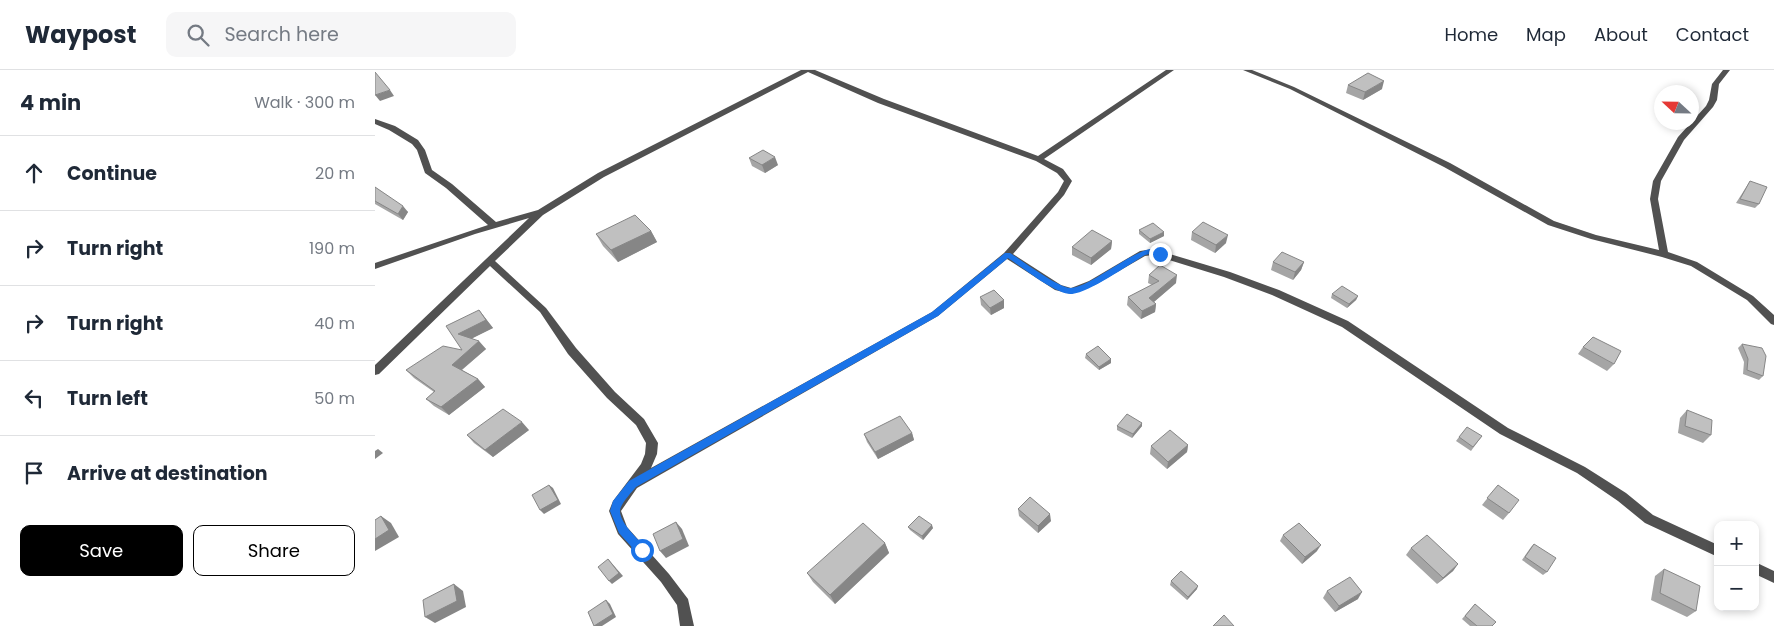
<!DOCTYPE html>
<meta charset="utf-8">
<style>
:root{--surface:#fff;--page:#f6f6f7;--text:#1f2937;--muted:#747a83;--line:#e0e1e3;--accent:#000}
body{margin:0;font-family:Poppins,sans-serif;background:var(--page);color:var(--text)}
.controls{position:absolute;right:15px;bottom:15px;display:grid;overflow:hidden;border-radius:10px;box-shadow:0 2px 8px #0003}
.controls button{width:45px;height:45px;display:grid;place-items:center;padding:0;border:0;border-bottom:1px solid var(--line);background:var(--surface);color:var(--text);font:25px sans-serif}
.compass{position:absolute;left:1279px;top:15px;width:45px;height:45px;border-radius:50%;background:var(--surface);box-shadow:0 2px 8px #0003;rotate:292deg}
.stop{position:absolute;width:15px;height:15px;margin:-11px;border:4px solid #1a73e8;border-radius:50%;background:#fff}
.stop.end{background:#1a73e8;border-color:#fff;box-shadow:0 1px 5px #0008}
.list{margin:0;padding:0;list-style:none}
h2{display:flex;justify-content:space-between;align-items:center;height:65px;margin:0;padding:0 20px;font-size:21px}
h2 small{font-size:16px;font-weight:400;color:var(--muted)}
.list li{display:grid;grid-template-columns:32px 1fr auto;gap:15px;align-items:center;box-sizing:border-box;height:75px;padding:0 20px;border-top:1px solid var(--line)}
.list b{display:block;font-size:19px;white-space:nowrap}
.list em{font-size:16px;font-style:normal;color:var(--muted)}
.actions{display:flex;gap:10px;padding:15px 20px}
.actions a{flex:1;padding:11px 0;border:1px solid var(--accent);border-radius:10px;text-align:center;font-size:18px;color:var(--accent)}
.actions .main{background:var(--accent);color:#fff}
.icon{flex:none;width:28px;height:28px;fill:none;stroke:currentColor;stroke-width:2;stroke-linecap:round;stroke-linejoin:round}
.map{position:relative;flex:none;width:1399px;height:556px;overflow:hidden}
header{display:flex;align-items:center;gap:30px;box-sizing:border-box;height:70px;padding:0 25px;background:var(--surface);border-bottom:1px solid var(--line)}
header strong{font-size:24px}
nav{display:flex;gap:28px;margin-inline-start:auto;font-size:18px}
.search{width:350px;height:45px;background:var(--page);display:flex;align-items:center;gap:12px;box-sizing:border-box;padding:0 18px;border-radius:10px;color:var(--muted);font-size:19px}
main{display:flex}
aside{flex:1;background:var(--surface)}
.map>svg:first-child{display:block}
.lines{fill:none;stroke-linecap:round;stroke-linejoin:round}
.minor{fill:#515151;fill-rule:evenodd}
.wall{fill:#a5a5a5}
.shaded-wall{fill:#868686}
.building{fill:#c0c0c0;stroke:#868686}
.route{fill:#1a73e8}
</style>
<header>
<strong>Waypost</strong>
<div class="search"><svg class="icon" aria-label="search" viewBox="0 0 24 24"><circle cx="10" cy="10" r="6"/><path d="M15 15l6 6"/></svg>Search here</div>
<nav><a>Home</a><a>Map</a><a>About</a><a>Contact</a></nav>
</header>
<main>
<aside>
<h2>4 min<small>Walk · 300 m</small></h2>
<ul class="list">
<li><svg class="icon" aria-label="ahead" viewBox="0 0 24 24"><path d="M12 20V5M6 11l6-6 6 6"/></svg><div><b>Continue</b></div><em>20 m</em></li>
<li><svg class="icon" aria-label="right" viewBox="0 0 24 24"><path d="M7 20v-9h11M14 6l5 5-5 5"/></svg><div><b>Turn right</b></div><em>190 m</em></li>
<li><svg class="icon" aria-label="right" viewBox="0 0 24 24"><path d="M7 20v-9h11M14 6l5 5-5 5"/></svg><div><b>Turn right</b></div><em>40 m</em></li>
<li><svg class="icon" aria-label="left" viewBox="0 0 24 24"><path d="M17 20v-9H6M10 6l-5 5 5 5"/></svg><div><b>Turn left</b></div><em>50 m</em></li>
<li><svg class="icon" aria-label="arrive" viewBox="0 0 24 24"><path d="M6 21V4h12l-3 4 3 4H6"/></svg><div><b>Arrive at destination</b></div></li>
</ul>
<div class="actions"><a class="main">Save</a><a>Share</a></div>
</aside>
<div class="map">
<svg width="1399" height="556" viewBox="0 0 1399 556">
<rect width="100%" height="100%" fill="#fff"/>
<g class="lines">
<!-- minor -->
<g class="minor">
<path d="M 426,0 L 440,0 L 509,29 L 663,86 L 791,0 L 799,0 L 669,89 L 688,99 L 697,111 L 689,125 L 638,184 L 686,215 L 696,218 L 714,211 L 765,181 L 778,179 L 855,202 L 904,220 L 973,251 L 1133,358 L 1210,397 L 1251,423 L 1278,445 L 1343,475 L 1343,487 L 1270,453 L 1243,431 L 1202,403 L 1125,364 L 967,257 L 897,225 L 849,207 L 778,185 L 770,186 L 720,215 L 696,224 L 680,220 L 632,189 L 563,246 L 262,418 L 246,441 L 252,457 L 294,504 L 313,529 L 319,556 L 305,556 L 302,535 L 286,512 L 243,464 L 234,441 L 238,431 L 266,394 L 270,384 L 271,373 L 261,355 L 232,328 L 193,284 L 165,242 L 115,196 L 4,304 L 0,305 L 0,295 L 154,148 L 100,164 L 0,199 L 0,193 L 113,155 L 71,118 L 50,103 L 42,80 L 37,74 L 14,60 L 0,54 L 0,49 L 20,56 L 43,70 L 50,80 L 57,100 L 77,114 L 121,152 L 163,140 L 223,103 ZM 433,2 L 503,33 L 661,91 L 682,103 L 689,111 L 683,122 L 629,183 L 557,242 L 276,398 L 282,384 L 283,373 L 269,349 L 240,322 L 201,278 L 171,238 L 120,191 L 168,145 L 229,107 Z"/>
<path d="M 868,0 L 877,0 L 919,17 L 1075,93 L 1179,151 L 1221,165 L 1284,180 L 1275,129 L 1278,111 L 1303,67 L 1331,36 L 1334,30 L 1337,14 L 1348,0 L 1355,0 L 1344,14 L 1342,30 L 1338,37 L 1309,70 L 1286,111 L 1283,129 L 1293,182 L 1322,192 L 1378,226 L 1399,245 L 1399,255 L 1396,254 L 1372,230 L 1316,196 L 1287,187 L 1216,169 L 1173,155 L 1069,97 L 915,19 Z"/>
<path d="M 1380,492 L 1399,501 L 1399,513 L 1380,504 Z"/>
</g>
</g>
<!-- wall -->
<g class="wall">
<path d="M 973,15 L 1007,19 L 988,30 L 971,23 Z"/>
<path d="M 374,88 L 403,95 L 390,103 L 377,96 Z"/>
<path d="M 1375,111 L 1384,134 L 1380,138 L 1361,133 Z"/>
<path d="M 0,117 L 33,142 L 28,150 L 0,134 Z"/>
<path d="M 764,160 L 789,162 L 789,166 L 775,173 L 764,164 Z"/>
<path d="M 276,161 L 282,172 L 243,192 L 228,176 L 221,164 Z"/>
<path d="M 817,162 L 851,173 L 840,183 L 816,170 Z"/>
<path d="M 737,171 L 736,179 L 716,195 L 697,185 L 697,177 Z"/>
<path d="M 898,192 L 929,192 L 926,200 L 918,210 L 896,200 Z"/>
<path d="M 774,205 L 801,213 L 779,232 L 781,234 L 780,242 L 766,249 L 752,235 L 753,227 L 777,215 L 773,213 Z"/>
<path d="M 957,224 L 983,226 L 981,230 L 972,238 L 956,228 Z"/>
<path d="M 605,227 L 629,230 L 629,238 L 616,245 L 606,235 Z"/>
<path d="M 104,240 L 118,258 L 97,268 L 111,279 L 87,300 L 103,309 L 110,317 L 74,345 L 59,336 L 51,329 L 59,322 L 39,308 L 31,300 L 87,280 Z"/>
<path d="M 1367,274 L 1388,306 L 1384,310 L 1368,304 L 1369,292 L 1363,278 Z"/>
<path d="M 1208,277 L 1239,294 L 1232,301 L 1203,284 Z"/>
<path d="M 711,284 L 736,289 L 736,293 L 724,300 L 710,288 Z"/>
<path d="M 1312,340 L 1336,365 L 1328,373 L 1303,363 L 1305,348 Z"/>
<path d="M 742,356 L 767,356 L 757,368 L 742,360 Z"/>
<path d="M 154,360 L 118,387 L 99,373 L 92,365 Z"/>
<path d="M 537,363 L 539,370 L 503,389 L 492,372 L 489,364 Z"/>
<path d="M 1107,366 L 1096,381 L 1081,371 L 1084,367 Z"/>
<path d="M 813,375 L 812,382 L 792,399 L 775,384 L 776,376 Z"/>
<path d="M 1123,415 L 1134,443 L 1128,450 L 1107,435 Z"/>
<path d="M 643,439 L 676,451 L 663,463 L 644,446 Z"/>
<path d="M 533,457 L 558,458 L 548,470 L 535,460 Z"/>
<path d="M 908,465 L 942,481 L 927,494 L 905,471 Z"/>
<path d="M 510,473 L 514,483 L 460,534 L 438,512 L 432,503 Z"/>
<path d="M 1159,474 L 1172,502 L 1168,505 L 1147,490 L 1156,477 Z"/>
<path d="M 1036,478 L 1083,494 L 1078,501 L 1062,514 L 1031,485 Z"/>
<path d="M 1289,499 L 1321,541 L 1312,547 L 1276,530 L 1280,506 Z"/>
<path d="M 796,511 L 822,519 L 812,530 L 795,515 Z"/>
<path d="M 952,521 L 983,529 L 960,542 L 948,528 Z"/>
<path d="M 1100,534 L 1117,556 L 1095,556 L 1087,549 Z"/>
</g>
<!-- shaded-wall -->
<g class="shaded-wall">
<path d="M 1009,11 L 1007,19 L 988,30 L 990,22 Z"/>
<path d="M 15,20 L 19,26 L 5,31 L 0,25 Z"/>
<path d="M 400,87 L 403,95 L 390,103 L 387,95 Z"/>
<path d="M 28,136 L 33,142 L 28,150 L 23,144 Z"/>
<path d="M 276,161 L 282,172 L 243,192 L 236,180 Z"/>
<path d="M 789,162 L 789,166 L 775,173 L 775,169 Z"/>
<path d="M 853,165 L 851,173 L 840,183 L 841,175 Z"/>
<path d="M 737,171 L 736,179 L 716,195 L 716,188 Z"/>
<path d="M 929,192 L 926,200 L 918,210 L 920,202 Z"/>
<path d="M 802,205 L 801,213 L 774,236 L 774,228 Z"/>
<path d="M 983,226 L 981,230 L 972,238 L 974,234 Z"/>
<path d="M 629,230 L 629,238 L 616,245 L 615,238 Z"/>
<path d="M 781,234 L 780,242 L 766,249 L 767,241 Z"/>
<path d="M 104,240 L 118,258 L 90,272 L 83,264 Z"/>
<path d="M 104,271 L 111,279 L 84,302 L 77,295 Z"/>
<path d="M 736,289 L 736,293 L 724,300 L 724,297 Z"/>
<path d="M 103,309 L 110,317 L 74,345 L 66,337 Z"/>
<path d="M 147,352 L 154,360 L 118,387 L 110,380 Z"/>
<path d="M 767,353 L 767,356 L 757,368 L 758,364 Z"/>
<path d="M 537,363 L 539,370 L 503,389 L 500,382 Z"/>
<path d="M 813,375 L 812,382 L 792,399 L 793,392 Z"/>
<path d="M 3,379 L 8,383 L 0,389 L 0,381 Z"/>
<path d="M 174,415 L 178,418 L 186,434 L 169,444 L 165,440 Z"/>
<path d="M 675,444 L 676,451 L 663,463 L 663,456 Z"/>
<path d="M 6,446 L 16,453 L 24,467 L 0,481 L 0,469 Z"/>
<path d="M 301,452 L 307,459 L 314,476 L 291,488 L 285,481 Z"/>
<path d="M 557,455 L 558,458 L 548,470 L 547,466 Z"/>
<path d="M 510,473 L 514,483 L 460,534 L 455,525 Z"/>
<path d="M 946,475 L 942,481 L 927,494 L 930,487 Z"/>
<path d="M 233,489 L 248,506 L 237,514 L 234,511 Z"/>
<path d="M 1083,494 L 1078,501 L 1062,514 L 1068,508 Z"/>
<path d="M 79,514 L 88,521 L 91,537 L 60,553 L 50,547 Z"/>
<path d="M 823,516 L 822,519 L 812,530 L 813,527 Z"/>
<path d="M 987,522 L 983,529 L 960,542 L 964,536 Z"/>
<path d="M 231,530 L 235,534 L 241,547 L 227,556 L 219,556 Z"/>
</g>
<!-- building -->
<g class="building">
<path d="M 0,2 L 15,20 L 0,25 Z"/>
<path d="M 993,3 L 1009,11 L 990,22 L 973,15 Z"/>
<path d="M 388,80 L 400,87 L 387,95 L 374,88 Z"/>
<path d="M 1375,111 L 1392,117 L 1384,134 L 1365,129 Z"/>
<path d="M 0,117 L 28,136 L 23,144 L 0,131 Z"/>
<path d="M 260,145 L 276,161 L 236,180 L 221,164 Z"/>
<path d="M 828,152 L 853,165 L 841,175 L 817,162 Z"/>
<path d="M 778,153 L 789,162 L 775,169 L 764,160 Z"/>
<path d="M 717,160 L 737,171 L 716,188 L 697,177 Z"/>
<path d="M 907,182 L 929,192 L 920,202 L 898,192 Z"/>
<path d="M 785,195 L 802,205 L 774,228 L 781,234 L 767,241 L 753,227 L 784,211 L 774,205 Z"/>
<path d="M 967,216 L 983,226 L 974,234 L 957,224 Z"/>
<path d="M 619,220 L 629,230 L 615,238 L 605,227 Z"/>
<path d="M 104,240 L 111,250 L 83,264 L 104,271 L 77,295 L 103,309 L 66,337 L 51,329 L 60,321 L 31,300 L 68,276 L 87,280 L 71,256 Z"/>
<path d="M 1218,267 L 1246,281 L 1239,294 L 1208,277 Z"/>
<path d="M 1367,274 L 1387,278 L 1391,286 L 1388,306 L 1372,300 L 1373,289 Z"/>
<path d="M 723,276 L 736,289 L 724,297 L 711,284 Z"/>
<path d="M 128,339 L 147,352 L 110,380 L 92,365 Z"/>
<path d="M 1312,340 L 1337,350 L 1336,365 L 1310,356 Z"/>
<path d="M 752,344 L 767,353 L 758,364 L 742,356 Z"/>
<path d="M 525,346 L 537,363 L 500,382 L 489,364 Z"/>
<path d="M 1092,357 L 1107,366 L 1098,377 L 1084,367 Z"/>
<path d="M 795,360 L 813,375 L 793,392 L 776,376 Z"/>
<path d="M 174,415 L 183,430 L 165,440 L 157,425 Z"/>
<path d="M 1123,415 L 1144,430 L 1134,443 L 1112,428 Z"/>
<path d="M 655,427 L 675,444 L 663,456 L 643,439 Z"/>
<path d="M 6,446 L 14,460 L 0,469 L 0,450 Z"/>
<path d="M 544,446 L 557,455 L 547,466 L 533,457 Z"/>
<path d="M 301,452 L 308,469 L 285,481 L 278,464 Z"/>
<path d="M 488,453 L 510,473 L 455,525 L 432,503 Z"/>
<path d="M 924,453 L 946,475 L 930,487 L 908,465 Z"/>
<path d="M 1052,465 L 1083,494 L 1068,508 L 1036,478 Z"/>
<path d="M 1159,474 L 1181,488 L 1172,502 L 1150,487 Z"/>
<path d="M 233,489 L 244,503 L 234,511 L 223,497 Z"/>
<path d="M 1289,499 L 1325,516 L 1321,541 L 1285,523 Z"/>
<path d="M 806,501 L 823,516 L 813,527 L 796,511 Z"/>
<path d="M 975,507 L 987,522 L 964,536 L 952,521 Z"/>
<path d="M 79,514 L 82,531 L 50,547 L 48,530 Z"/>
<path d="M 231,530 L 238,544 L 219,556 L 213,542 Z"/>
<path d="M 1100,534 L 1121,552 L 1117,556 L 1102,556 L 1090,546 Z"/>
<path d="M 849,545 L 859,556 L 838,556 Z"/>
</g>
<!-- route -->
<path class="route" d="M 775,179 L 789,184 L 785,186 L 775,184 L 770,185 C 753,195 715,222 697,224 C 681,225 647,197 633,188 L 563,246 L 261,417 C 256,423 249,430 246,437 C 240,449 263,469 270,477 L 270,484 L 263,484 L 244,463 L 235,441 L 238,431 L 254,411 L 557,242 L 630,183 L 635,183 C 646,190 684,218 695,218 C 714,218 752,184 775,179 Z"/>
</svg>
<div class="controls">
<button>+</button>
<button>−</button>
</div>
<svg class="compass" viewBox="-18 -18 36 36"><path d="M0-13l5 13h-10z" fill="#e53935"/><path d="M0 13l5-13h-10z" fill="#747a83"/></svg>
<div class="stop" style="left:267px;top:480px"></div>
<div class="stop end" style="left:785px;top:184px"></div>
</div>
</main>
